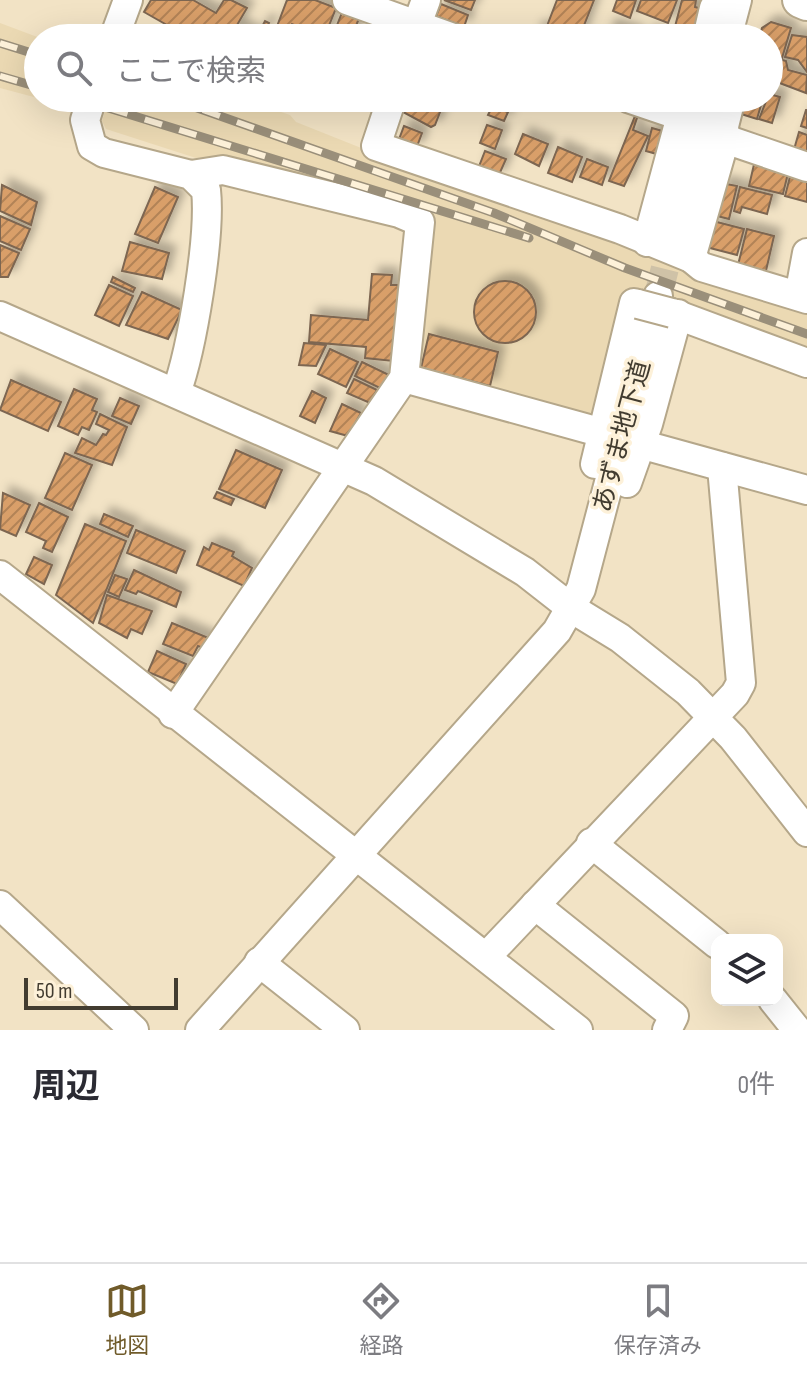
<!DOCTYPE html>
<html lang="ja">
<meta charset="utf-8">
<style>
:root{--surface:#fff;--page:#f7f7f7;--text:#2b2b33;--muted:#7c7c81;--line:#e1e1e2;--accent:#705b2a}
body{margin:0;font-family:"Sofia Sans Condensed","Noto Sans JP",sans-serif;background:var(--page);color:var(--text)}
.controls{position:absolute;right:24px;bottom:24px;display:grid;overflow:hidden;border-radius:16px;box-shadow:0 8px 32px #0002}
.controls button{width:72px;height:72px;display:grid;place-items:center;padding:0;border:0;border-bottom:2px solid var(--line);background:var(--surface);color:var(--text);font:40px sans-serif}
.scale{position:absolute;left:24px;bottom:20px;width:154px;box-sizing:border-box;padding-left:8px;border:4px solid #423c30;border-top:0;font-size:22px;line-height:28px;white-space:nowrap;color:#423c30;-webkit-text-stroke:6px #fdf1d9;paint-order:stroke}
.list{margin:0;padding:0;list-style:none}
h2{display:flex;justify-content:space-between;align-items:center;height:104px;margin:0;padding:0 32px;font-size:34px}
h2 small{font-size:26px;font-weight:400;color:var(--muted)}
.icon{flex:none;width:44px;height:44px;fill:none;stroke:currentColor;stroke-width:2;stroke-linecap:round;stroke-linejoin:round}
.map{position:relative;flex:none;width:807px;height:1030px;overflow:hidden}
.search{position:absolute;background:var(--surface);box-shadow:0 8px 32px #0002;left:24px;right:24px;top:24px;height:88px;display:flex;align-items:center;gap:20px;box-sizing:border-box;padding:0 28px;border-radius:44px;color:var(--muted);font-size:30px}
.sheet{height:232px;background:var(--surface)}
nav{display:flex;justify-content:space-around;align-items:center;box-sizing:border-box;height:112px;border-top:2px solid var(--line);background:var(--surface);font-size:22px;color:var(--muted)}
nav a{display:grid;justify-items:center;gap:4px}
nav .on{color:var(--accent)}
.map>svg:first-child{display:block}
.built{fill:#ebd9b3}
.building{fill:url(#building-hatch);stroke:#7d6651;stroke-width:2;filter:url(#shadow)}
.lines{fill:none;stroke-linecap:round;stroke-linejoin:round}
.minor-tunnel{stroke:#cfc2a7;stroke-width:28;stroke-dasharray:28 14;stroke-linecap:butt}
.minor-casing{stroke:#b5a78a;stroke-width:32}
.major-casing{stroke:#b5a78a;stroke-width:38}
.minor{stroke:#fff;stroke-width:28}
.major{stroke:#fff;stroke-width:34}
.rail-casing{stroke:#9a8f7a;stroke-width:9}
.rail{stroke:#fdf1d9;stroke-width:6;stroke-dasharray:18;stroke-linecap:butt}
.minor-bridge-casing{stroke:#b5a78a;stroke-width:32;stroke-linecap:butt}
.minor-bridge{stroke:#fff;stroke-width:28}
.labels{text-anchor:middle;stroke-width:7;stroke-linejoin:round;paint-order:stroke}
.street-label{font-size:26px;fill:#423c30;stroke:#fdf1d9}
</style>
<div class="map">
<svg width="807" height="1030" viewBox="0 0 807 1030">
<defs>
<pattern id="building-hatch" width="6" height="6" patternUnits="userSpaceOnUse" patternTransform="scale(2)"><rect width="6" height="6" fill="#d99f69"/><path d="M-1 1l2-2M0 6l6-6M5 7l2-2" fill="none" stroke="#b28357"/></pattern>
<filter id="shadow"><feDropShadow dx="7" dy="-7" stdDeviation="4" flood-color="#0004"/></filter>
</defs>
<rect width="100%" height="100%" fill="#f2e3c5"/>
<!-- built -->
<g class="built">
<path d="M 0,23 L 40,38 L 38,98 L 82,98 L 79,109 L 0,88 Z"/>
<path d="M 109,98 L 240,98 L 290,115 L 296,122 L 429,175 L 807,311 L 807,356 L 677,309 L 678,300 L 631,288 L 598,418 L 414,367 L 434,220 L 392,204 L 214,157 L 196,158 L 106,129 L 102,121 Z"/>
</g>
<!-- building -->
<g class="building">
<path d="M 151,0 L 193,0 L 216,13 L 224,0 L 231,0 L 247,8 L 237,25 L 257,36 L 265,21 L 269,23 L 261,38 L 190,38 L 144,12 Z"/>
<path d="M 287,0 L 315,0 L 336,8 L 324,38 L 292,24 L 288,34 L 276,29 Z"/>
<path d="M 444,0 L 475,0 L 471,10 Z"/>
<path d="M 557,0 L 594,0 L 579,38 L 542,38 L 534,33 L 536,28 L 545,31 Z"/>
<path d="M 617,0 L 636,0 L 630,18 L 613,11 Z"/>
<path d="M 641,0 L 677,0 L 668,23 L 637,11 Z"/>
<path d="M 682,0 L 696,0 L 695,7 L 706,10 L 698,38 L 672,38 Z"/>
<path d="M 441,4 L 468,15 L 464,27 L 436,16 Z"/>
<path d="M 343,10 L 360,16 L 353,33 L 366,38 L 332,38 Z"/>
<path d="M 771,22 L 791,28 L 782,58 L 769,54 L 769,38 L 759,38 L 762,28 Z"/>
<path d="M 609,26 L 636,33 L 635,38 L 605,38 Z"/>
<path d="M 648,32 L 667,37 L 667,38 L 647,38 Z"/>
<path d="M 792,35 L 807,37 L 807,72 L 798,60 L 785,57 Z"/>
<path d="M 769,56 L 786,61 L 788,70 L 807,75 L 806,93 L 769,79 Z"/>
<path d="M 769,94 L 780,97 L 772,123 L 759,119 Z"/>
<path d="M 408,98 L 419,98 L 442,107 L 435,125 L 431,127 L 403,112 Z"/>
<path d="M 742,98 L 763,98 L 757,119 L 738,113 Z"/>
<path d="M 492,107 L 508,112 L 504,121 L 488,115 Z"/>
<path d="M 806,110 L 807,110 L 807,128 L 801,126 Z"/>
<path d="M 635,116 L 637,118 L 633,130 L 648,136 L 624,186 L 609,181 Z"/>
<path d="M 487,125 L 502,130 L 495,149 L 480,143 Z"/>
<path d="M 404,126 L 422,133 L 416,149 L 398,142 Z"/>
<path d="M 652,128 L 673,134 L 667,157 L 646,151 Z"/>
<path d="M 799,132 L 807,135 L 807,157 L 793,153 Z"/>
<path d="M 523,134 L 548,144 L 539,166 L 515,154 Z"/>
<path d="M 558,147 L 582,157 L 572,182 L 548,173 Z"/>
<path d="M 485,151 L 506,159 L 498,177 L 478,169 Z"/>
<path d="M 587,159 L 608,167 L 602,185 L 580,177 Z"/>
<path d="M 755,160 L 788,173 L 783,194 L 749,186 Z"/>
<path d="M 791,173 L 807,179 L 807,202 L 785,196 Z"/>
<path d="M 721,183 L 737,186 L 729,219 L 717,216 Z"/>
<path d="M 2,185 L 37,202 L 31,225 L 0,211 Z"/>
<path d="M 155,187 L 178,197 L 158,243 L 135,234 Z"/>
<path d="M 740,187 L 772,195 L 767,214 L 742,207 L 740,213 L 734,211 Z"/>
<path d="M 0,216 L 30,229 L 21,250 L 0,241 Z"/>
<path d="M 713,221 L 744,229 L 737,255 L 706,247 Z"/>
<path d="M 747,229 L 774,236 L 765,275 L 737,269 Z"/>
<path d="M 130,242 L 169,253 L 162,279 L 122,271 Z"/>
<path d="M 0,245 L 19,253 L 8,277 L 0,277 Z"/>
<path d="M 372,274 L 392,275 L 391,285 L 399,285 L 393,361 L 365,358 L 366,347 L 309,342 L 311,315 L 368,320 Z"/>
<path d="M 113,277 L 135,288 L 133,292 L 111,282 Z"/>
<circle cx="505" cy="312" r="31"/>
<path d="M 109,285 L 133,296 L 119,326 L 95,315 Z"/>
<path d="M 142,292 L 182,310 L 168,339 L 126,325 Z"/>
<path d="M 429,334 L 498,352 L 490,386 L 421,368 Z"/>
<path d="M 304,343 L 326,345 L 316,366 L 299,365 Z"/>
<path d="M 330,349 L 358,362 L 346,387 L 318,374 Z"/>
<path d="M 362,362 L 389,375 L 382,389 L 355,376 Z"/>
<path d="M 354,379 L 377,390 L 370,403 L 347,393 Z"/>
<path d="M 11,380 L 61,402 L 48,431 L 0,410 Z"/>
<path d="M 74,389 L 97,399 L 92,410 L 97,412 L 89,430 L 82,427 L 78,435 L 58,426 Z"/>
<path d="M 312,391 L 326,398 L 315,423 L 300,416 Z"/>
<path d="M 120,398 L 139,406 L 131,424 L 112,416 Z"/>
<path d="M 342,404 L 361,413 L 348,436 L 330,431 Z"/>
<path d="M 100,414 L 127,427 L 112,465 L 75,453 L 82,438 L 96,445 L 103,434 L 106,435 L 109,430 L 96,424 Z"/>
<path d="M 236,450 L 282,470 L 265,508 L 219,489 Z"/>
<path d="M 65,453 L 92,465 L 72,510 L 45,498 Z"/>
<path d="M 217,492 L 234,499 L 231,505 L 214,498 Z"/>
<path d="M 3,493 L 30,505 L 16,536 L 0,529 Z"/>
<path d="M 39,503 L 68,517 L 52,552 L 43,548 L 46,541 L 26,532 Z"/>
<path d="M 104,514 L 133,526 L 128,537 L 100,524 Z"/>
<path d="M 85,524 L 126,541 L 93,623 L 56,595 Z"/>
<path d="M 136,530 L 185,551 L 176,573 L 127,553 Z"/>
<path d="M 212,543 L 234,552 L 232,556 L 252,568 L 244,586 L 197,565 L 204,547 L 209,550 Z"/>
<path d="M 34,557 L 52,565 L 44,584 L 26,574 Z"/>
<path d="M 134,570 L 181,592 L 176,607 L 138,591 L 136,594 L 125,590 Z"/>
<path d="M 115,575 L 127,579 L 119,597 L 108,592 Z"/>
<path d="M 107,595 L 152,611 L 142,634 L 131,629 L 127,638 L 99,623 Z"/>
<path d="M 172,623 L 211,639 L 206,649 L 198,646 L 193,656 L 163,644 Z"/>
<path d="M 157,651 L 186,664 L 177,684 L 148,672 Z"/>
</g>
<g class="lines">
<!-- minor-tunnel -->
<path class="minor-tunnel" d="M 658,296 L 671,244"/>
<defs>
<g id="minor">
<path d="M 347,0 L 453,38"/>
<path d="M 114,38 L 128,0"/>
<path d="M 412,38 L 426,0"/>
<path d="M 707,38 L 714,8 L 722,0"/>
<path d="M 727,38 L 737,0"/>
<path d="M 92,98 L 85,120 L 92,146 L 104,153 L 191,175 L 206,190 C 211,236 192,349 176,393"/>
<path d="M 392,98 L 376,146 L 620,229 L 691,258 L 702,267 L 807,299"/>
<path d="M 628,98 L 681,116"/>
<path d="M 725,139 L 807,167"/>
<path d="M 647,242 L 681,116 L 690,108 L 693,98"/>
<path d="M 671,244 L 711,98"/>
<path d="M 691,258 L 725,139 L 724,126 L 731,98"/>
<path d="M 799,296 L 807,253"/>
<path d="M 672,313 L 807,363"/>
<path d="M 0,316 L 374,481 L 525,572 L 571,608 L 620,638 L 688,692 L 733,738 L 807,832"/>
<path d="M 404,378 L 603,433"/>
<path d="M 640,444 L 807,490"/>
<path d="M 595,464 L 634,303 L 638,304"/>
<path d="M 627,483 L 648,424 L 678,314"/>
<path d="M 0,575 L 578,1030"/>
<path d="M 173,714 L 404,378 L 420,222 L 399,213 L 223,170 L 191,175"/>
<path d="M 591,843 L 717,944"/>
<path d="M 0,905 L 134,1030"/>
<path d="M 535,905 L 674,1016 L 667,1030"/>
<path d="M 486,957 L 735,694 L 741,683 L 722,467"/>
<path d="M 259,962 L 345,1030"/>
<path d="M 773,1000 L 797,1030"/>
<path d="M 200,1030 L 557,631 L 581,589 L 658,296"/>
</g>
<path id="major" d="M 800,0 L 807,3"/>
</defs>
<!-- minor casing -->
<use href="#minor" class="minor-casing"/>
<!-- major casing -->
<use href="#major" class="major-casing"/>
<!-- minor -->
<use href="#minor" class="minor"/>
<!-- major -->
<use href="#major" class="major"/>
<defs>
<g id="rail">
<path d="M 0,43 L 38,55"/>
<path d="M 0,76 L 38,87"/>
<path d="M 76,98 L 529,238"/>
<path d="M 169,98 L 494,213 L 625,268 L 807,334"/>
</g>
</defs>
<!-- rail casing -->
<use href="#rail" class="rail-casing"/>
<!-- rail -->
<use href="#rail" class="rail"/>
<defs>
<path id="minor-bridge" d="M 638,304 L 672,313"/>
</defs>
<!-- minor-bridge casing -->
<use href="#minor-bridge" class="minor-bridge-casing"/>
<!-- minor-bridge -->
<use href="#minor-bridge" class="minor-bridge"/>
</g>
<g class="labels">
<!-- street labels -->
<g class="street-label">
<text transform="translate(621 436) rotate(-75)" y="9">あずま地下道</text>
</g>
</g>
</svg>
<div class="controls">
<button><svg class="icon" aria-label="layers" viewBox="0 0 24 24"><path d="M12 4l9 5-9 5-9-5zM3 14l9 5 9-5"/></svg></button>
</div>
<div class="scale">50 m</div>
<div class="search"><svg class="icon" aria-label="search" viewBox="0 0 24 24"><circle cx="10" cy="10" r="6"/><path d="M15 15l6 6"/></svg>ここで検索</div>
</div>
<section class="sheet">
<h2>周辺<small>0件</small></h2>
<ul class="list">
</ul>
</section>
<nav>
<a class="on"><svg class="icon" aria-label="map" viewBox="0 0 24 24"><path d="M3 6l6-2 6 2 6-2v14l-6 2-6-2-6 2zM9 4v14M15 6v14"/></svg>地図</a>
<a><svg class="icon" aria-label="directions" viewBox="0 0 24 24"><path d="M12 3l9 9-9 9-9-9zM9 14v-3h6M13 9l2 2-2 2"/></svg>経路</a>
<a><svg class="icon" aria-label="saved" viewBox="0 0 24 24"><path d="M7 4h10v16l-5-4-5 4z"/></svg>保存済み</a>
</nav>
